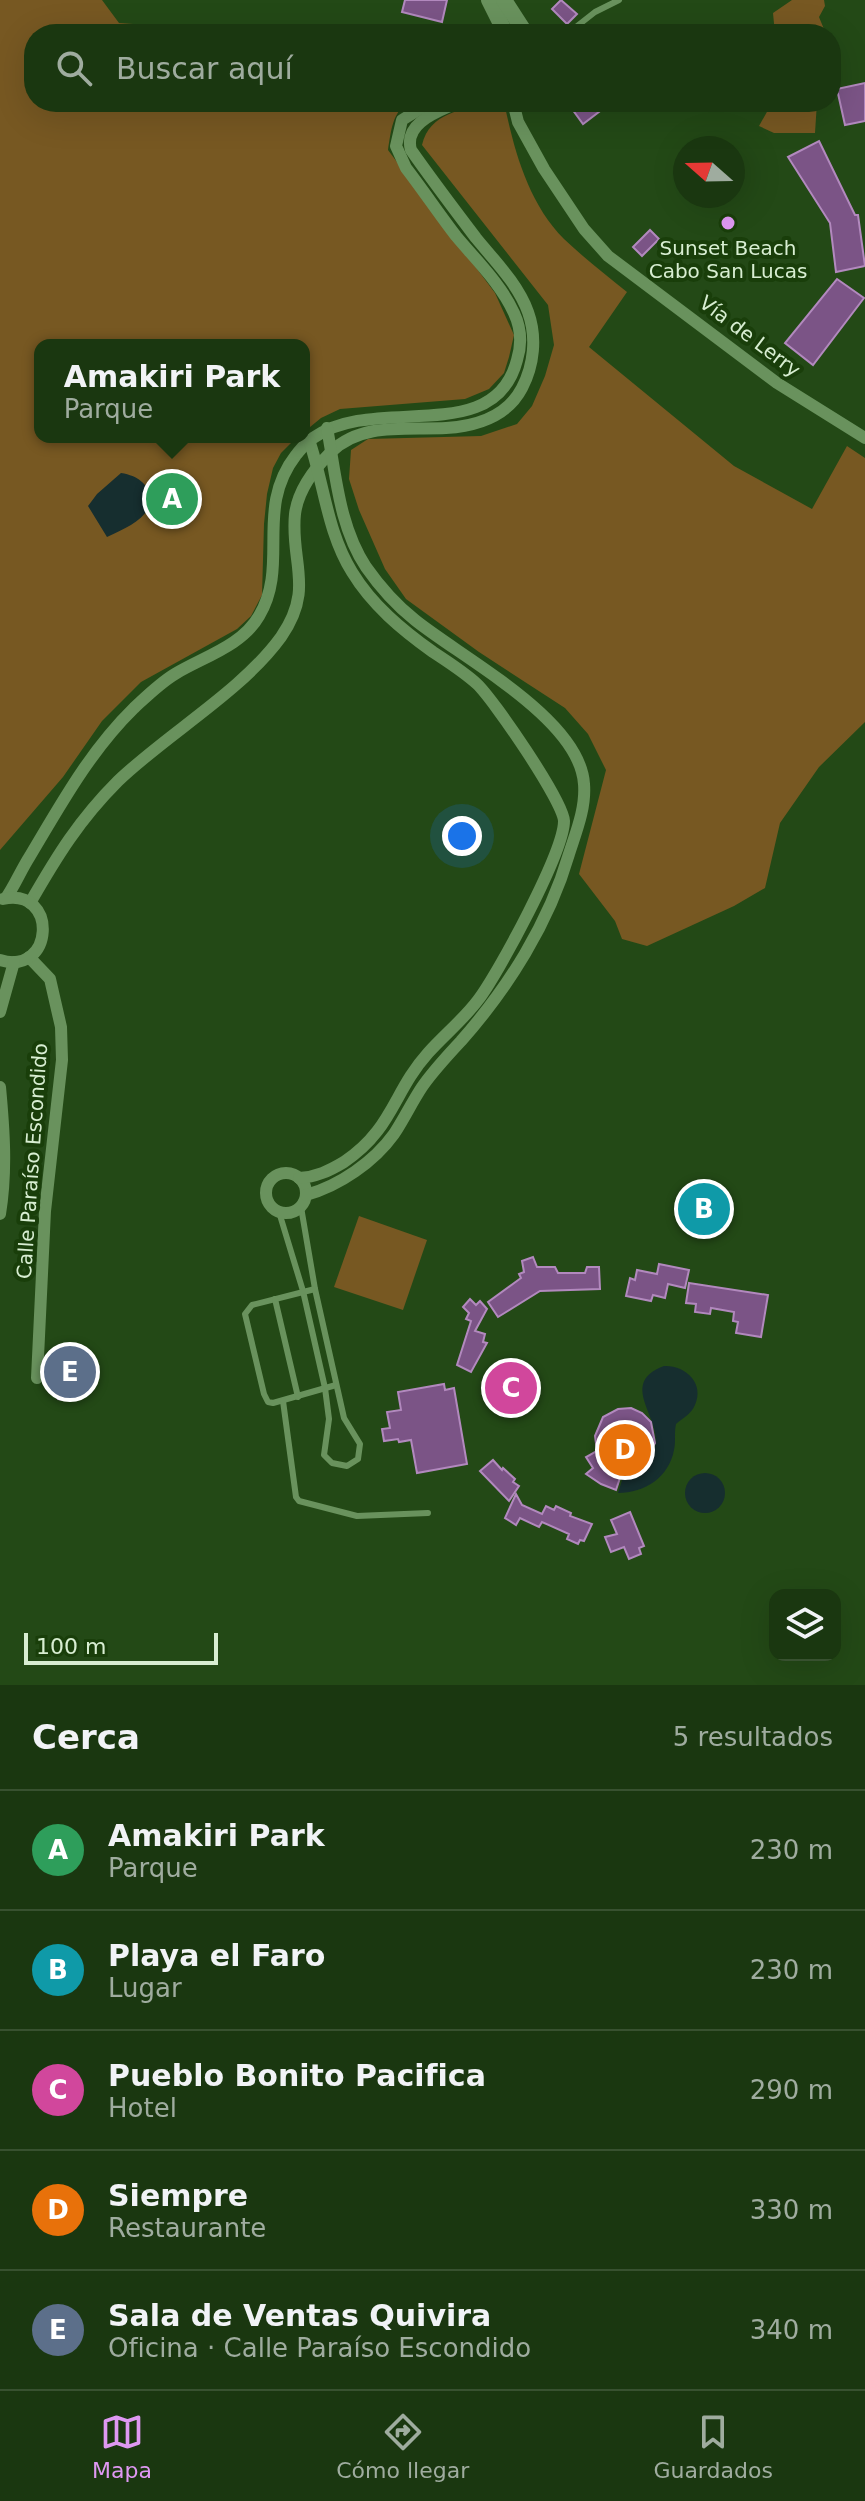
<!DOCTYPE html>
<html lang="es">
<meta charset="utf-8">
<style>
:root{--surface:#1a3710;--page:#27421e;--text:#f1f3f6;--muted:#9fac9f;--line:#385130;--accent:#de98f2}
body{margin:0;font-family:"DejaVu Sans",sans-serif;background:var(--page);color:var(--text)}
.controls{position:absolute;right:24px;bottom:24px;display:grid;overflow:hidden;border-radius:16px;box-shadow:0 8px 32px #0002}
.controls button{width:72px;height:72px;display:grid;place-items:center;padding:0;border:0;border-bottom:2px solid var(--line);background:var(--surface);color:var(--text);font:40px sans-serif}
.compass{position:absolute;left:673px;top:136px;width:72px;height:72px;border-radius:50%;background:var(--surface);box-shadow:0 8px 32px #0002;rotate:290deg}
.scale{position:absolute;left:24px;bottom:20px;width:194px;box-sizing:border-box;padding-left:8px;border:4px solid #d8eed2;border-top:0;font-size:22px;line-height:28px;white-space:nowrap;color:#d8eed2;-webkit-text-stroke:6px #193e0a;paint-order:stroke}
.you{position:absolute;left:462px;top:836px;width:28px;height:28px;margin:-20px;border:6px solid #fff;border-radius:50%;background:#1a73e8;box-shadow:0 0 0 12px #1a73e833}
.badge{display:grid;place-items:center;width:52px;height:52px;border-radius:50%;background:var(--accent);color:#fff;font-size:26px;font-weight:700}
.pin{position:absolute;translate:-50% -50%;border:4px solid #fff;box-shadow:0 2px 8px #0006}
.popup{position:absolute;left:34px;top:339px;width:276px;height:104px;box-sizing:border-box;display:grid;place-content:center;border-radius:16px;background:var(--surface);filter:drop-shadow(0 2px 6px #0005);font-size:26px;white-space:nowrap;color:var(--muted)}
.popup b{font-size:30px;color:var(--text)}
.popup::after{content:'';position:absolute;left:50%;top:100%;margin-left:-16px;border:16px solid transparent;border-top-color:var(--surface)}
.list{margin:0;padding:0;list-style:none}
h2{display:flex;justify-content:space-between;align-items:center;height:104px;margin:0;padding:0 32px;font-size:34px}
h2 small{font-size:26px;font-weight:400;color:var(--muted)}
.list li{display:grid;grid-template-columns:52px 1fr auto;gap:24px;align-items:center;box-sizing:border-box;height:120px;padding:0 32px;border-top:2px solid var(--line)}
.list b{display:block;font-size:30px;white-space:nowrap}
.list p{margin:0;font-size:26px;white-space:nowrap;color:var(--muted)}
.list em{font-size:26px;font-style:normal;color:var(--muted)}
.icon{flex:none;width:44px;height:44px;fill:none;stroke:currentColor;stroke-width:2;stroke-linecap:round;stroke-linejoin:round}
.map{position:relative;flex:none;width:865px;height:1685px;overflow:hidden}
.search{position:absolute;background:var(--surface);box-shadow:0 8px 32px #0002;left:24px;right:24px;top:24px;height:88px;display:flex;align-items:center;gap:20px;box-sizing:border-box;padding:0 28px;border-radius:32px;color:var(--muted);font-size:30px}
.sheet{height:704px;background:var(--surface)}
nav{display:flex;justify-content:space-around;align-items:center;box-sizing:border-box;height:112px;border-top:2px solid var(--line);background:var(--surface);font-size:22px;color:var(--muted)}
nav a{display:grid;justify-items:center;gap:4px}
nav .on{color:var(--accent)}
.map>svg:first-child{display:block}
.green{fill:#775822}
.water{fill:#162e2f}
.building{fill:#7b5486;stroke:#b289be;stroke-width:2}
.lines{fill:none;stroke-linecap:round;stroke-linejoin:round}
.service{stroke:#69925d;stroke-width:6}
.minor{stroke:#69925d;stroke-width:12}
.tertiary{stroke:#69925d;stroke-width:16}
.poi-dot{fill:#de98f2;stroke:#193e0a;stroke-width:3}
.labels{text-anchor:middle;stroke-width:8;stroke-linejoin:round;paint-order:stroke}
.poi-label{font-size:20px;fill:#d8eed2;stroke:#193e0a}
.street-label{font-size:20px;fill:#d8eed2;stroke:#193e0a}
</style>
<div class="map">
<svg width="865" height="1685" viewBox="0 0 865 1685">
<rect width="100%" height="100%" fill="#234916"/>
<!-- green -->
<g class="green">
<path d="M 0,0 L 102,0 L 119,23 L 272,34 L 34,34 L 34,102 L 408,102 C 392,113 391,132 388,150 L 495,293 L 514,335 L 509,357 L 504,373 L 489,389 L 465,399 L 340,409 L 321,418 L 304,432 L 304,345 L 40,345 L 40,437 L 297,437 L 281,453 L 273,468 L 267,494 L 264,524 L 262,595 L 251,616 L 237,629 L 141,682 L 102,721 L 63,777 L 0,850 Z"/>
<path d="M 792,0 L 824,0 L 825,6 L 819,17 L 826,34 L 775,34 L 773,13 Z"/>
<path d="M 490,102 L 504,102 C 514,150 528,203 564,239 C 584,258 606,275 627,292 L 589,347 L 734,466 L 812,509 L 847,446 L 865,458 L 865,722 L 819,767 L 780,823 L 765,888 L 734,906 L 647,946 L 622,939 L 615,921 L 579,874 L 606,770 L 588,734 L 565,708 L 479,652 L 406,599 L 385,569 L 359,510 L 349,479 L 351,450 L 368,439 L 481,436 L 517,424 L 532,406 L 545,376 L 554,345 L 548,305 L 422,145 C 430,112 461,111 490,102 Z"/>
<path d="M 768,102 L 817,102 L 815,133 L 774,133 L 759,126 L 768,110 Z"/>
<path d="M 359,1216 L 427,1240 L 403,1310 L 334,1287 Z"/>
</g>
<!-- water -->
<g class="water">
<path d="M 121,473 C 139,476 145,483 154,498 C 145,521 128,527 107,537 L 88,506 L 97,494 Z"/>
<path d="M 664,1366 C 685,1365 705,1383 695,1405 C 691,1414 683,1418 676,1424 C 674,1433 676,1441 674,1450 C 669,1477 645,1493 618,1493 L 625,1471 C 636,1469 646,1465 652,1455 C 671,1424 613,1385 664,1366 Z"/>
<circle cx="705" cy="1493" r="20"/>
</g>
<!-- building -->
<g class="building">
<path d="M 405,0 L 447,0 L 442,22 L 402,12 Z"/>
<path d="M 561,0 L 577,14 L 567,24 L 552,9 Z"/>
<path d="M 865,83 L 865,121 L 845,125 L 837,89 Z"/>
<path d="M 567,102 L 612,102 L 583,124 Z"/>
<path d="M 819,141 L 855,215 L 858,215 L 865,266 L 836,272 L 830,223 L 788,157 Z"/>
<path d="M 650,230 L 659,239 L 642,256 L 633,247 Z"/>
<path d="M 837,279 L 864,298 L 813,365 L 785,343 Z"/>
<path d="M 533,1257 L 537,1267 L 555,1267 L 558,1273 L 585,1273 L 587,1267 L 599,1267 L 600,1289 L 540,1291 L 498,1317 L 488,1302 L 521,1278 L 519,1274 L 524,1272 L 522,1261 Z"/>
<path d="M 659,1264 L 689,1270 L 685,1288 L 668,1284 L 665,1298 L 653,1295 L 651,1301 L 626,1296 L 630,1278 L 635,1280 L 637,1270 L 657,1274 Z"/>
<path d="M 689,1283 L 768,1295 L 761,1337 L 736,1333 L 738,1322 L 733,1321 L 734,1312 L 711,1308 L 710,1314 L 695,1312 L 696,1304 L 686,1303 Z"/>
<path d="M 470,1299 L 476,1305 L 480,1301 L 487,1309 L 475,1331 L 485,1334 L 483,1342 L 487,1343 L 471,1372 L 457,1365 L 471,1321 L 466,1319 L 469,1313 L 463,1307 Z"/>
<path d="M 67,1349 L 84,1356 L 82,1364 L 88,1365 L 77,1390 L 70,1394 L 66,1400 L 58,1399 L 54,1388 L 57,1381 L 52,1379 L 61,1355 L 65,1357 Z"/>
<path d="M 444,1384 L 445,1390 L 454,1388 L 467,1464 L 417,1473 L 411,1440 L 399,1442 L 398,1439 L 384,1441 L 382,1429 L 390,1428 L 387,1412 L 401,1410 L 398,1392 Z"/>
<path d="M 631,1408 L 642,1413 L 651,1422 L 655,1443 L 645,1461 L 634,1467 L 623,1469 L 616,1490 L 601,1484 L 586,1474 L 593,1468 L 586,1457 L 597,1451 L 595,1436 L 603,1417 L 618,1409 Z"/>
<path d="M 493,1460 L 502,1470 L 503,1468 L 515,1479 L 513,1482 L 519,1486 L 509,1501 L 480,1471 Z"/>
<path d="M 516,1494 L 522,1505 L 542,1514 L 546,1506 L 554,1510 L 556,1506 L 571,1513 L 570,1516 L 592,1524 L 584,1541 L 580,1540 L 578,1544 L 567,1539 L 569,1534 L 542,1522 L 539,1527 L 520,1518 L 516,1525 L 505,1518 Z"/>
<path d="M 630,1512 L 644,1546 L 639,1548 L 641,1554 L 629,1559 L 624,1547 L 611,1552 L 605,1537 L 617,1534 L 611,1520 Z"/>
</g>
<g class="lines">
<!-- service -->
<g class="service">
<path d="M 567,34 L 595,12 L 619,0"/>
<path d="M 279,1212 L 303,1291 L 325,1388 L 329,1419 L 324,1455 L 332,1463 L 347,1466 L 358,1459 L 360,1444 L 344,1418 L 315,1289 L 301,1207"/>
<path d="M 315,1289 L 252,1305 L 245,1314 L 264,1394 L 268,1402 L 273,1403 L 336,1385"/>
<path d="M 275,1299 L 298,1397"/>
<path d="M 283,1401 L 296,1497 L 299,1501 L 357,1516 L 428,1513"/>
</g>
<!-- minor -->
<g class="minor">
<path d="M 513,102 L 518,122 L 544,169 L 584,229 L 608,256 L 777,383 L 865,438"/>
<path d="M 6,898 C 15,885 21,870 30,856 C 61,804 90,751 134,708 C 147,696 160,683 175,674 C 203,657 242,646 259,616 C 290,564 254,509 296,455 C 301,449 306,442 313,438 C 376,393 494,449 517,360 C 522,344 521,328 514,313 C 501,284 476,260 456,236 C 439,214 423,190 406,168 L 396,146 L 402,120 L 431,102"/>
<path d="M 30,903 C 57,856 79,820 118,781 C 167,734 242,691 281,637 C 315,588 290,562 295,514 C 298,490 314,469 331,452 C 361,422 407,430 446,428 C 477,426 507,417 522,388 C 534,365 537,337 528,312 C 518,284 494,260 476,238 C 454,209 432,180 411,150 C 403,122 440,111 459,102"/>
<path d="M 29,957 L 50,979 L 61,1027 L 62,1060 L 45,1211 L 37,1378"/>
<path d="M 0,960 C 54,977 59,887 3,899"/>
<path d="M 0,1012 L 14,962"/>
<path d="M 0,1087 C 4,1130 7,1171 0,1214"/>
<circle cx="286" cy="1193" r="20"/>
<path d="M 299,1178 C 316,1177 329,1171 344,1162 C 393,1129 393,1092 428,1053 C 444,1035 463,1020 478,1000 C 498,974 564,852 564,821 C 563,801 494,700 477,684 C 464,672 448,662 433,652 C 402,630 372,605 352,572 C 327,532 324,483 309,440"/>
<path d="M 306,1195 C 339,1186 374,1162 394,1134 C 404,1119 412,1102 422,1087 C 433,1071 447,1056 461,1041 C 508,988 549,923 569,854 C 576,832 586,808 584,784 C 580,719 462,658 415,620 C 396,605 380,587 366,567 C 339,526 336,475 327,428"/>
</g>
<!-- tertiary -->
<g class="tertiary">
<path d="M 489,0 L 506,34"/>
<path d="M 504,0 L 526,34"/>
</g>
</g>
<!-- markers -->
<circle class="poi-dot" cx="728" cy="223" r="8"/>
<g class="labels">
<!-- poi labels -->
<g class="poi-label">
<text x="728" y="255">Sunset Beach<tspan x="728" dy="23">Cabo San Lucas</tspan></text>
</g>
<!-- street labels -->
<g class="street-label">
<text transform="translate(750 336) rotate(37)" y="7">Vía de Lerry</text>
<text transform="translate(32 1161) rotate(-86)" y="7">Calle Paraíso Escondido</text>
</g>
</g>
</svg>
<div class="controls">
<button><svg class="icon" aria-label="layers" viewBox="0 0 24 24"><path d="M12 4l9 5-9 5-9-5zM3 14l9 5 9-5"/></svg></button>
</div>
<svg class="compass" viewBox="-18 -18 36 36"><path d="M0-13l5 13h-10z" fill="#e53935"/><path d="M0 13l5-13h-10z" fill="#9fac9f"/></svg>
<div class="scale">100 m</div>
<div class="you"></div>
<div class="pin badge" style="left:172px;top:499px;background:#2e9e5b">A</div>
<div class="popup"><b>Amakiri Park</b>Parque</div>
<div class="pin badge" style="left:704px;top:1209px;background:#0f9aa8">B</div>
<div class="pin badge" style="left:511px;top:1388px;background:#d1479c">C</div>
<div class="pin badge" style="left:625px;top:1450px;background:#e8710a">D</div>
<div class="pin badge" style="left:70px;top:1372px;background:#5c6f8a">E</div>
<div class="search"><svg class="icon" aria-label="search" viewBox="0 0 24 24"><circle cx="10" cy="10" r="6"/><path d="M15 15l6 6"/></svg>Buscar aquí</div>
</div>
<section class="sheet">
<h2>Cerca<small>5 resultados</small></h2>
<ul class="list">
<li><span class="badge" style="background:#2e9e5b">A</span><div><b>Amakiri Park</b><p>Parque</p></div><em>230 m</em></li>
<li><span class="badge" style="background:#0f9aa8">B</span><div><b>Playa el Faro</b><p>Lugar</p></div><em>230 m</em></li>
<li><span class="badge" style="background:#d1479c">C</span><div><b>Pueblo Bonito Pacifica</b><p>Hotel</p></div><em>290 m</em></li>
<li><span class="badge" style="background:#e8710a">D</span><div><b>Siempre</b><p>Restaurante</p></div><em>330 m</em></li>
<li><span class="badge" style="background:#5c6f8a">E</span><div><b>Sala de Ventas Quivira</b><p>Oficina · Calle Paraíso Escondido</p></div><em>340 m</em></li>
</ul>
</section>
<nav>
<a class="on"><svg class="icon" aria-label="map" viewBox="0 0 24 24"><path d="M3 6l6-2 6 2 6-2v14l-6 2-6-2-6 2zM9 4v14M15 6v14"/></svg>Mapa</a>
<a><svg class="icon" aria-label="directions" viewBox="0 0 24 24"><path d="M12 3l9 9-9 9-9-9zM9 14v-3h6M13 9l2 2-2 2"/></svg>Cómo llegar</a>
<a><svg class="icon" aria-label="saved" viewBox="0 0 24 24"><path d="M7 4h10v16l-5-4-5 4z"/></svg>Guardados</a>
</nav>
